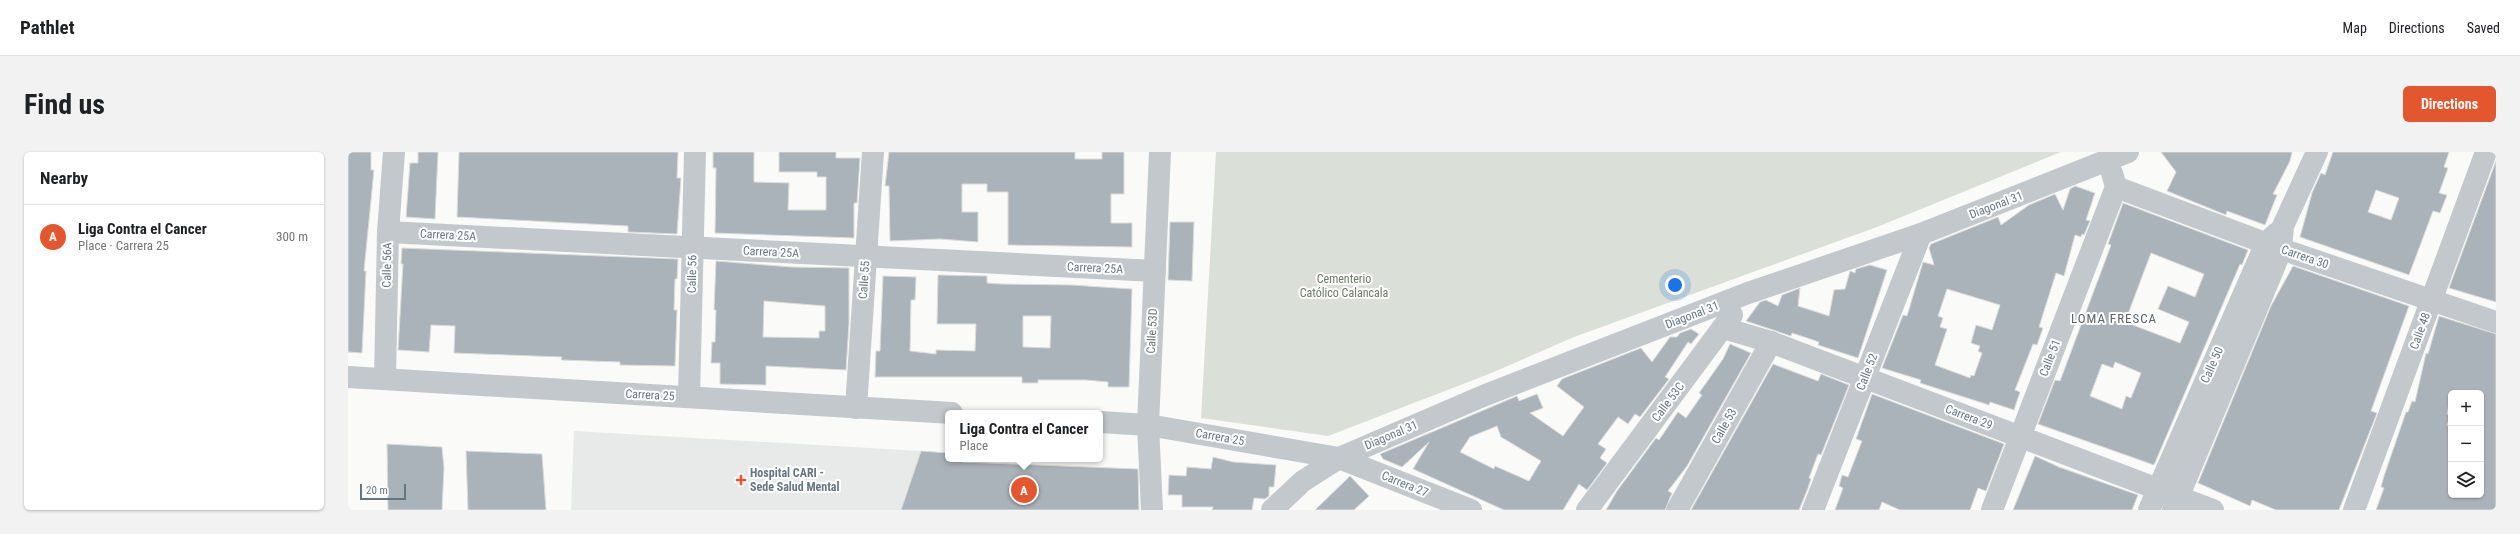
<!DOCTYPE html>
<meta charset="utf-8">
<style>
:root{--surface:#fff;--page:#f2f2f2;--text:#202124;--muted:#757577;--line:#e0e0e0;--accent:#e4572e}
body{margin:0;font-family:"Roboto Condensed",sans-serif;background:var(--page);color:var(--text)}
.controls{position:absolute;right:12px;bottom:12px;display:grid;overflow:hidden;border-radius:6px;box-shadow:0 1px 3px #0004}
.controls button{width:36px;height:36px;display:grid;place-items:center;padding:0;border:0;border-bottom:1px solid var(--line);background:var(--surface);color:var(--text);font:20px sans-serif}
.scale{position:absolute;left:12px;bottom:10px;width:46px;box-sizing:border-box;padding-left:4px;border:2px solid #657683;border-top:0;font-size:11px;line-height:14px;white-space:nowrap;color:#657683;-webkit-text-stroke:3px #fff;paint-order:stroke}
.you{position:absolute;left:1327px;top:133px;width:14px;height:14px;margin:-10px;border:3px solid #fff;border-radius:50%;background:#1a73e8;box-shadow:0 0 0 6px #1a73e833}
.badge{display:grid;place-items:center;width:26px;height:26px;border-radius:50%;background:var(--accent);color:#fff;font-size:13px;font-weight:700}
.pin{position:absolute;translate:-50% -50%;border:2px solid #fff;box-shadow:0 1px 4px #0006}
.popup{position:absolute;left:597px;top:258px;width:158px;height:52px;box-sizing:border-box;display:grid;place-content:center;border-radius:6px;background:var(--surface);filter:drop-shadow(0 1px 3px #0005);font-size:13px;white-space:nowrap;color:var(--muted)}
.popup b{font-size:15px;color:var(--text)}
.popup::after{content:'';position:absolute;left:50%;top:100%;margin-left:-8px;border:8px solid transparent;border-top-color:var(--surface)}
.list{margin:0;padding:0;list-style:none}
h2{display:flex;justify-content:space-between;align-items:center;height:52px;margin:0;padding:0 16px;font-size:17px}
h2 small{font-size:13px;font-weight:400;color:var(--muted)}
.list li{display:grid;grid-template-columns:26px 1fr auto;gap:12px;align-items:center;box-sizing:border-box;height:64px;padding:0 16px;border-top:1px solid var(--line)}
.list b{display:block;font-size:15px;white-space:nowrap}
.list p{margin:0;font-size:13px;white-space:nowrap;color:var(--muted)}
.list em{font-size:13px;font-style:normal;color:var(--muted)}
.icon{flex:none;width:22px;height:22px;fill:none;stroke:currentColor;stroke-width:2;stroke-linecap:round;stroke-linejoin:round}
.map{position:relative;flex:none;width:2148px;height:358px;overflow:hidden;border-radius:6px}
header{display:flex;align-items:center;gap:24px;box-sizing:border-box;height:56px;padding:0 20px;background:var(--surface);border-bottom:1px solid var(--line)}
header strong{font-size:19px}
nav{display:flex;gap:22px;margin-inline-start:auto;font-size:14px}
.intro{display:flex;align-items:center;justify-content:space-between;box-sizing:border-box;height:96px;padding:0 24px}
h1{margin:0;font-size:28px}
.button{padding:10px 18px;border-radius:6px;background:var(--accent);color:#fff;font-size:14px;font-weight:700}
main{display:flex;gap:24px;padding:0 24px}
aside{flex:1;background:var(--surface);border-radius:6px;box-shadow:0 1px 3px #0004}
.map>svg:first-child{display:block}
.built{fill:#e8e9e9}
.green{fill:#dadfd7}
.building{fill:#aab3b9;stroke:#dcdcda;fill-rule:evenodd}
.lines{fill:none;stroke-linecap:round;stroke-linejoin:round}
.minor{stroke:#c3c8cc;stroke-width:22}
.poi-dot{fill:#e4572e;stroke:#fff;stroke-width:1.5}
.labels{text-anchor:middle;stroke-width:4;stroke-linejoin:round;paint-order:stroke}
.street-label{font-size:12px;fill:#657683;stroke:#fff}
.park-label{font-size:12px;fill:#687a64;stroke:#fff}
.poi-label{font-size:12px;font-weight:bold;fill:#657683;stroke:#fff;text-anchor:start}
.neighbourhood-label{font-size:13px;letter-spacing:1px;fill:#57646e;stroke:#fff}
</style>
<header>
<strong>Pathlet</strong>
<nav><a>Map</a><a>Directions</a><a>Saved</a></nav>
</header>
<div class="intro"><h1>Find us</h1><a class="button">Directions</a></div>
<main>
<aside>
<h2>Nearby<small></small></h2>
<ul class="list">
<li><span class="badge">A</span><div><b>Liga Contra el Cancer</b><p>Place · Carrera 25</p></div><em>300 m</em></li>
</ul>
</aside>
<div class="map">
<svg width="2148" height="358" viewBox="0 0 2148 358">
<rect width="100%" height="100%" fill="#fafaf8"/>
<!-- built -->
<path class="built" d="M 226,279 L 573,299 L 553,358 L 223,358 Z"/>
<!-- green -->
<path class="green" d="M 868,0 L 1713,0 L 1529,75 L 1226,185 L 1141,222 L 980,284 L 853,266 Z"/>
<!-- building -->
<g class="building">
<path d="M 0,0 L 23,0 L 23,18 L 26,18 L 16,119 L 18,119 L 14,201 L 0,200 Z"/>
<path d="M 70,0 L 90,0 L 87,67 L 58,65 L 62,11 L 70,11 Z"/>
<path d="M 111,0 L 330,0 L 329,26 L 333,26 L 329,82 L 280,80 L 280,74 L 109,65 Z"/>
<path d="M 365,0 L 406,0 L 406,30 L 441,31 L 440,58 L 478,58 L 478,25 L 469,25 L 469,20 L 431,20 L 431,0 L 488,0 L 488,6 L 512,6 L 509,51 L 506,51 L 506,86 L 367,81 L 368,16 L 365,16 Z"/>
<path d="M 541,0 L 727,0 L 727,7 L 754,7 L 754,0 L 776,0 L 776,42 L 763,42 L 763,71 L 784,71 L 784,95 L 660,93 L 660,40 L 639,40 L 639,32 L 614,32 L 614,60 L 630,60 L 630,90 L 592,87 L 542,89 L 541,34 L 537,34 Z"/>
<path d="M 1813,0 L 1944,0 L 1942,9 L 1925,42 L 1929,43 L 1917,73 L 1879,59 L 1878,63 L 1819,39 L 1828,20 Z"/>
<path d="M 1985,0 L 2101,0 L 2096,15 L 2100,16 L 2091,41 L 2099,43 L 2092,61 L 2085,59 L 2061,123 L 1952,85 L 1964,41 L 1973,21 L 1977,23 ZM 2028,38 L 2051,46 L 2043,68 L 2020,60 Z"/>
<path d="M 2148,9 L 2148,150 L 2101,136 Z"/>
<path d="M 1727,34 L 1747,41 L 1738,68 L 1742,69 L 1736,83 L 1734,82 L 1733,85 L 1727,83 L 1716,124 L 1708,121 L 1691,175 L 1695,176 L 1689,193 L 1685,192 L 1667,238 L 1672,240 L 1666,258 L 1642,250 L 1641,253 L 1572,231 L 1573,228 L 1534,216 L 1555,163 L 1559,164 L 1575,110 L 1586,113 L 1581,96 L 1583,92 L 1650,65 L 1653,73 L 1681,53 L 1707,42 L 1715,58 L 1722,37 ZM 1599,137 L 1652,153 L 1644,178 L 1628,173 L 1623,191 L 1632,194 L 1630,199 L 1634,201 L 1626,224 L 1623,223 L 1622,226 L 1587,213 L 1599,177 L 1592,175 L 1595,166 L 1590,164 Z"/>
<path d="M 1775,51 L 1900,98 L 1894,113 L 1892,112 L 1806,313 L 1690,272 L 1707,228 L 1712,229 L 1756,112 L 1763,93 L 1760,92 ZM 1803,101 L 1856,122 L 1847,145 L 1820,134 L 1810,157 L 1841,170 L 1832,191 L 1777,170 ZM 1767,210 L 1793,221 L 1783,246 L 1778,244 L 1774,257 L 1742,244 L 1754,212 L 1765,216 Z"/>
<path d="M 822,70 L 846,70 L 844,129 L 820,128 Z"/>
<path d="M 54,96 L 330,107 L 329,127 L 327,127 L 326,158 L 329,158 L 327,214 L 272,213 L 272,210 L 213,208 L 214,205 L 106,201 L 107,174 L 83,173 L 81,200 L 50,198 L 55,112 L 53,112 Z"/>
<path d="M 368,109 L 443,115 L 501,116 L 501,171 L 498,218 L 418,214 L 418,233 L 372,232 L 372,211 L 363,211 L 364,190 L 367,190 L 368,158 L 366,158 ZM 416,149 L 477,154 L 477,179 L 471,179 L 471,186 L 415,185 Z"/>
<path d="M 1522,113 L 1539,118 L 1510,206 L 1470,193 L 1471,190 L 1444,181 L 1443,184 L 1398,169 L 1412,150 L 1418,148 L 1430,154 L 1434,143 L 1452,136 L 1450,154 L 1481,164 L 1486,138 L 1497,137 L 1502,119 L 1507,121 L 1508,117 Z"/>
<path d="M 1945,114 L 2061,154 L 2023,259 L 2029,261 L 1991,358 L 1928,358 L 1904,348 L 1902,354 L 1850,331 L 1923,154 Z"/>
<path d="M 590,123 L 639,124 L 639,131 L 653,132 L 724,133 L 784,137 L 781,235 L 760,235 L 760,230 L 738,228 L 690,228 L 690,231 L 674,231 L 674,225 L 527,225 L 528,199 L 532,199 L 535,124 L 568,125 L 567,148 L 563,148 L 562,199 L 588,202 L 588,198 L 627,199 L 628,172 L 589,172 ZM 675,164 L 703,164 L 702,196 L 675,195 Z"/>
<path d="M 2091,164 L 2148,182 L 2148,358 L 2028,358 L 2036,336 L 2033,335 L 2036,324 L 2058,260 L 2060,260 L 2064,249 L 2067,250 L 2078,201 L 2080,202 ZM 2103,241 L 2133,241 L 2133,343 L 2103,343 L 2103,275 L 2099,273 L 2103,263 L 2099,262 Z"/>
<path d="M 1343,177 L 1351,182 L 1343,192 L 1340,190 L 1317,225 L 1321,227 L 1292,265 L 1287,262 L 1280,272 L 1270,265 L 1250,292 L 1258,297 L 1252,306 L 1259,311 L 1239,338 L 1231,332 L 1215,358 L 1156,358 L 1065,317 L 1081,290 L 1054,315 L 1035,307 L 1032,302 L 1169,244 L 1171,249 L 1189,242 L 1195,256 L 1182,261 L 1215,284 L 1236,255 L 1209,234 L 1214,227 L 1293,196 L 1304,210 L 1322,185 L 1329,185 L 1332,181 ZM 1149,274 L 1153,285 L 1193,309 L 1181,329 L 1147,314 L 1146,317 L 1112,300 L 1122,285 Z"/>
<path d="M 1382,192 L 1403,201 L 1339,314 L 1320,339 L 1324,341 L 1317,358 L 1258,358 L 1269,339 L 1308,286 L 1311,288 L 1330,260 L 1338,266 L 1354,243 L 1351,241 L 1375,207 Z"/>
<path d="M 1425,212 L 1470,229 L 1473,222 L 1501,233 L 1473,303 L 1470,302 L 1461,326 L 1463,327 L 1460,336 L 1451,358 L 1343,358 Z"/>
<path d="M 1524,242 L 1656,292 L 1638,339 L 1630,336 L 1622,358 L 1552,358 L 1534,350 L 1531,358 L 1487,358 L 1495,336 L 1491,334 L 1494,323 L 1500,325 L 1514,289 L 1508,287 Z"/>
<path d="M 39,292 L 94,295 L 96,316 L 94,358 L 40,358 Z"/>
<path d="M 118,299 L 194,302 L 198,358 L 120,358 Z"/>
<path d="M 573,299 L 600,301 L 600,307 L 614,307 L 614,310 L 790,317 L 791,358 L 553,358 Z"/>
<path d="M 1687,304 L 1711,315 L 1790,343 L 1784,358 L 1665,358 Z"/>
<path d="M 865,305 L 885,310 L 928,313 L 926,335 L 921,335 L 921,344 L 917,347 L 906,346 L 904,358 L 864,358 L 865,355 L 834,355 L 834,343 L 820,343 L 821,323 L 838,324 L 839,315 L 863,317 Z"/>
<path d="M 1002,324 L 1021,344 L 1006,358 L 967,358 Z"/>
</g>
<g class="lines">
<!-- minor -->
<g class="minor">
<path d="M 1768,35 L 1933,97 L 2148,170"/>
<path d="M 40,80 L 807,119"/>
<path d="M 1375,176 L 1423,190 L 1865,358"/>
<path d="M 0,225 L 604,261"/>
<path d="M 37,227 L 40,80 L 46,0"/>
<path d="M 341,245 L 347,0"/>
<path d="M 508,256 L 525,0"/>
<path d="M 752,270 L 800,273 L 991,306 L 1123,358"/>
<path d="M 804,358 L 800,273 L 812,0"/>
<path d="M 924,358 L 955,329 L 991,306 L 1135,244 L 1400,141 L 1573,82 L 1780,0"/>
<path d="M 1239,358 L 1384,163"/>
<path d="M 1329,358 L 1423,190"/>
<path d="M 1465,358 L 1573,82"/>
<path d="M 1644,358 L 1768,35 L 1764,21"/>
<path d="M 1801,358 L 1918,91 L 1929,81"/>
<path d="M 1825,358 L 1927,113 L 1933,97 L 1935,74 L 1969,0"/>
<path d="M 2006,358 L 2138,0"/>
</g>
</g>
<!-- markers -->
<path class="poi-dot" d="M391 322h4v4h4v4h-4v4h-4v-4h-4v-4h4z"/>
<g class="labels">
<!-- street labels -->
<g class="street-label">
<text transform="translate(1648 53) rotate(-21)" y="4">Diagonal 31</text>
<text transform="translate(100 83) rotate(3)" y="4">Carrera 25A</text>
<text transform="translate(423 100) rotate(3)" y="4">Carrera 25A</text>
<text transform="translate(1957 105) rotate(19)" y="4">Carrera 30</text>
<text transform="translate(39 113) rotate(-89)" y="4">Calle 56A</text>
<text transform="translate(747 116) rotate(3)" y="4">Carrera 25A</text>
<text transform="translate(344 122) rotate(-89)" y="4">Calle 56</text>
<text transform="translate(516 128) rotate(-86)" y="4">Calle 55</text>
<text transform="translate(1344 163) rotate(-21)" y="4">Diagonal 31</text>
<text transform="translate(804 179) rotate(-87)" y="4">Calle 53D</text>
<text transform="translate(2072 179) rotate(-70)" y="4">Calle 48</text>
<text transform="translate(1702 206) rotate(-69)" y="4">Calle 51</text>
<text transform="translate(1864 213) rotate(-66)" y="4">Calle 50</text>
<text transform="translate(1519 220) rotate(-69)" y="4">Calle 52</text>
<text transform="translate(302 243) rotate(3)" y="4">Carrera 25</text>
<text transform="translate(1320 250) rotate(-53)" y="4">Calle 53C</text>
<text transform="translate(1621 265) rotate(21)" y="4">Carrera 29</text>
<text transform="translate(1376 274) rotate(-61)" y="4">Calle 53</text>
<text transform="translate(1043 283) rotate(-23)" y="4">Diagonal 31</text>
<text transform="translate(872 285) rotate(10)" y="4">Carrera 25</text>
<text transform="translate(1057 332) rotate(22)" y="4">Carrera 27</text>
</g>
<!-- park labels -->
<g class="park-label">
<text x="996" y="131">Cementerio<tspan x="996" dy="14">Católico Calancala</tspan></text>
</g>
<!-- poi labels -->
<g class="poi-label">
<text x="402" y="325">Hospital CARI -<tspan x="402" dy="14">Sede Salud Mental</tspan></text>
</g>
<!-- neighbourhood labels -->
<g class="neighbourhood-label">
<text x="1766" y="171">LOMA FRESCA</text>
</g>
</g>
</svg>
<div class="controls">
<button>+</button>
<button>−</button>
<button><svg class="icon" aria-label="layers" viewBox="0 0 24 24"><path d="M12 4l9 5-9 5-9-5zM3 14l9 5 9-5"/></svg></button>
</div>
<div class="scale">20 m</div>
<div class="you"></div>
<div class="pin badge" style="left:676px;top:338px">A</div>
<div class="popup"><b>Liga Contra el Cancer</b>Place</div>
</div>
</main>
